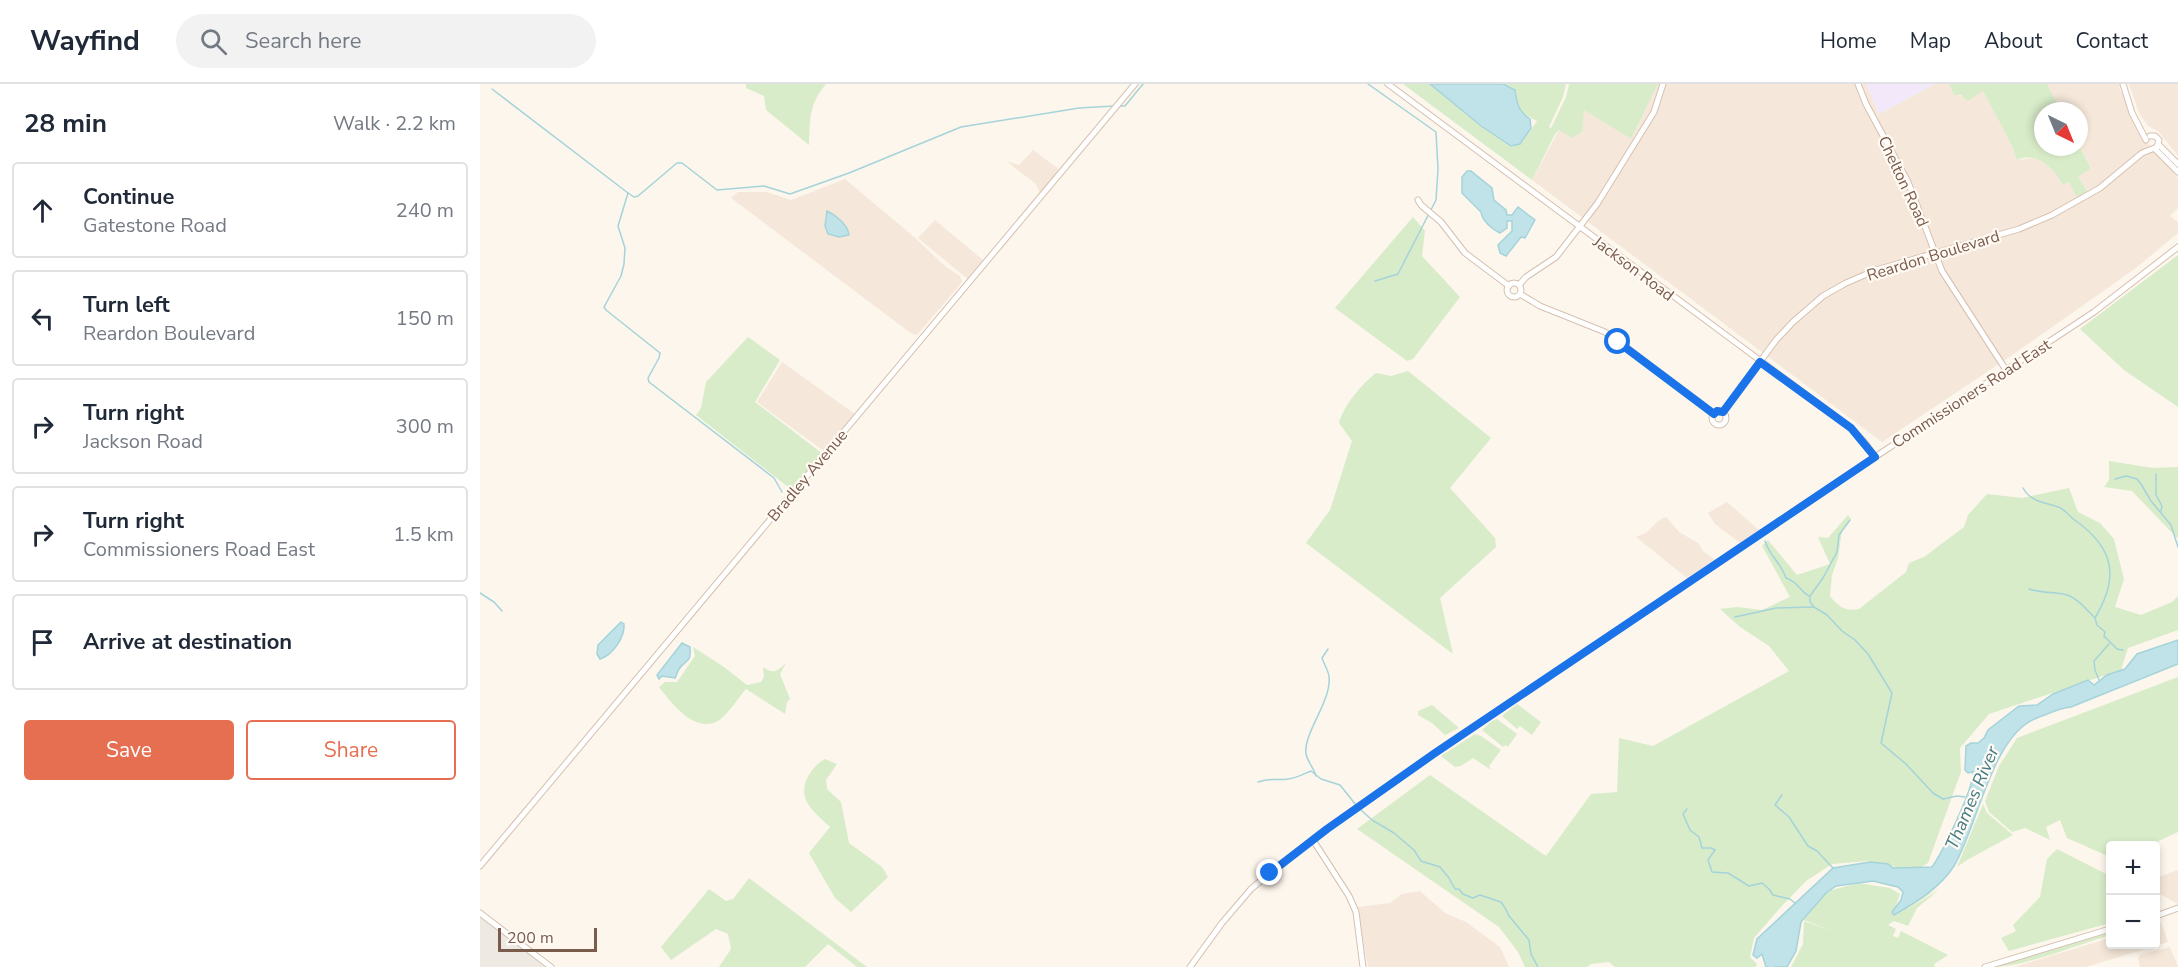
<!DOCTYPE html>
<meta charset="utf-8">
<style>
:root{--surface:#fff;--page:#f2f2f3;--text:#1f2937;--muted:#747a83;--line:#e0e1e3;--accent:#e76f51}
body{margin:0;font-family:"Nunito Sans",sans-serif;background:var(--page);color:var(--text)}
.controls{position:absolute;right:18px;bottom:18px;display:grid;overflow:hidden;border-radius:6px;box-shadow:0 3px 9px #0003}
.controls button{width:54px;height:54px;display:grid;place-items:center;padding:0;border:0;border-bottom:2px solid var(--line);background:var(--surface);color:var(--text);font:30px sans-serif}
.compass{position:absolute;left:1554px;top:18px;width:54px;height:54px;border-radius:50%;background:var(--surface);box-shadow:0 3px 9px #0003;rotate:137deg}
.scale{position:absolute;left:18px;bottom:15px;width:99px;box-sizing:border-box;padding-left:6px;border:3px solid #7a5c4d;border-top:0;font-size:16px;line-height:21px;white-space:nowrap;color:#7a5c4d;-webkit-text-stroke:4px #fffaf3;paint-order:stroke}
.stop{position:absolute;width:18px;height:18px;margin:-14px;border:4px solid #1a73e8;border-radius:50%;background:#fff}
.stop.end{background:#1a73e8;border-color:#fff;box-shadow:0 2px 6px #0008}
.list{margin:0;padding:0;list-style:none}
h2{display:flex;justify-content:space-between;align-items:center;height:78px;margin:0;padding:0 24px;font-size:26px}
h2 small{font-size:20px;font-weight:400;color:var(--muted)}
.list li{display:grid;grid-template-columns:39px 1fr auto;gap:18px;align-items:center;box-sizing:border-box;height:96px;margin:0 12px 12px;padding:0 12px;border:2px solid var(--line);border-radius:6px}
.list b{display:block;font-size:22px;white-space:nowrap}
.list p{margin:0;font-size:20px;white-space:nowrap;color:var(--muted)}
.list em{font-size:20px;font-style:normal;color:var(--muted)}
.actions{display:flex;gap:12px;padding:18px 24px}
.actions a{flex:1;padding:14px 0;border:2px solid var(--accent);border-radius:6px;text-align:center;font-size:21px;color:var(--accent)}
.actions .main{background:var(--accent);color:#fff}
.icon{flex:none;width:33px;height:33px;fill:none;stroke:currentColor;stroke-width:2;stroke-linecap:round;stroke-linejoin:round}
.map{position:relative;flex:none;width:1698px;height:883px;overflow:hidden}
header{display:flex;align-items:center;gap:36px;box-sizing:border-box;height:84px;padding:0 30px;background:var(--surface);border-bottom:2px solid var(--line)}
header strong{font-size:28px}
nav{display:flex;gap:33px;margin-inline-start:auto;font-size:21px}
.search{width:420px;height:54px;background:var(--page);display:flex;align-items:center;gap:15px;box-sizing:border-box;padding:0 21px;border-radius:33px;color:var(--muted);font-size:22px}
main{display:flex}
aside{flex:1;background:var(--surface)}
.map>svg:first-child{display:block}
.residential{fill:#f5e8da}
.industrial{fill:#efe9e4}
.education{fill:#f3e8fa}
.green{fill:#d8ecc9}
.water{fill:#bfe3e8;stroke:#a5d3da;stroke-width:1.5}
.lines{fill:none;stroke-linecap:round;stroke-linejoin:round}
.stream{stroke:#a5d3da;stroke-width:1.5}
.river{stroke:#bfe3e8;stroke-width:6}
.secondary-casing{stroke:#d6c0b0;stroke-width:7}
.secondary{stroke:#fff;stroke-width:5}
.route{stroke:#1a73e8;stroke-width:8}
.labels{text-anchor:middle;stroke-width:4.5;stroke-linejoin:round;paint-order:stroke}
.street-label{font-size:16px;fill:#7a5c4d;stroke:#fffaf3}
.water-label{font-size:18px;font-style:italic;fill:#437c86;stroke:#fffaf3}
</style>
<header>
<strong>Wayfind</strong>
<div class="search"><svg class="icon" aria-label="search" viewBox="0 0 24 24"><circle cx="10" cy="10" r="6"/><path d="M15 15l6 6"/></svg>Search here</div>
<nav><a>Home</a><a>Map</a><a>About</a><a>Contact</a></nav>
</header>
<main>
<aside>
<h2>28 min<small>Walk · 2.2 km</small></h2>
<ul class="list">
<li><svg class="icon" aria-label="ahead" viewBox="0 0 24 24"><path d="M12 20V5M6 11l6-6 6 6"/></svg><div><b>Continue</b><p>Gatestone Road</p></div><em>240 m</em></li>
<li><svg class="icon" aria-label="left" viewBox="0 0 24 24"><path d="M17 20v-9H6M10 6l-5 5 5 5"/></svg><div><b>Turn left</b><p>Reardon Boulevard</p></div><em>150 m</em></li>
<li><svg class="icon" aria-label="right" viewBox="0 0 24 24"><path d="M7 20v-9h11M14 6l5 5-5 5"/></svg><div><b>Turn right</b><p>Jackson Road</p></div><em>300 m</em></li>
<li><svg class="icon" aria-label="right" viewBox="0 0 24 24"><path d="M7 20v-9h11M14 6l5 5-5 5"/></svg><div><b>Turn right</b><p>Commissioners Road East</p></div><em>1.5 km</em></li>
<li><svg class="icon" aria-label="arrive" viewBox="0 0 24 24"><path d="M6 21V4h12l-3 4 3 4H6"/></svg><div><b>Arrive at destination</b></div></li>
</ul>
<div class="actions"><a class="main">Save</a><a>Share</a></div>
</aside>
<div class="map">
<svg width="1698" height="883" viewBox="0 0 1698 883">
<rect width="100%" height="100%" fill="#fdf6ec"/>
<!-- residential -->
<g class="residential">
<path d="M 1178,0 L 1386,0 L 1399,30 L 1455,0 L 1469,0 L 1474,10 L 1485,13 L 1503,7 L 1532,62 L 1537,76 L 1553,74 L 1567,80 L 1575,88 L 1582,101 L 1589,98 L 1597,112 L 1607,107 L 1598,93 L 1611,83 L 1599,61 L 1599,27 L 1581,27 L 1567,0 L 1642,0 L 1639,3 L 1662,53 L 1698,94 L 1698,124 L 1690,132 L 1698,138 L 1698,149 L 1656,184 L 1528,274 L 1402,358 L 1052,96 L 1079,46 L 1104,25 L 1151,55 Z"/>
<path d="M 1649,0 L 1698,0 L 1698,72 L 1678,47 L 1668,42 L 1659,29 Z"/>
<path d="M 553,66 L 580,86 L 560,110 L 556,100 L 526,77 L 539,81 Z"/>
<path d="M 365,95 L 433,152 L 466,183 L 480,192 L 482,197 L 479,202 L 437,251 L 432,250 L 251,114 L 258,108 L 287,108 L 311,116 Z"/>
<path d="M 455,136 L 504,177 L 489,196 L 438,154 Z"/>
<path d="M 302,278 L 375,330 L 345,368 L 277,318 Z"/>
<path d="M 1247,418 L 1279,446 L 1260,459 L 1235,440 L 1228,429 Z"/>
<path d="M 1186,433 L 1199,448 L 1218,459 L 1223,467 L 1235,476 L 1207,494 L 1156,453 L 1166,449 L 1178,437 Z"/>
<path d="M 1698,786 L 1698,820 L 1676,808 L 1676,794 Z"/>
<path d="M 940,807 L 965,829 L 986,838 L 1020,863 L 1029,883 L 888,883 L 877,823 L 910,819 L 922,810 Z"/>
<path d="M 1681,838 L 1688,858 L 1606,883 L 1534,883 L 1630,854 L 1630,860 L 1676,860 L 1676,840 Z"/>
<path d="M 1690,863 L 1698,883 L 1660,883 L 1658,875 L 1660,871 Z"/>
</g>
<!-- industrial -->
<path class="industrial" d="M 0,833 L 65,883 L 0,883 Z"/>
<!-- education -->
<path class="education" d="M 1386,0 L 1455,0 L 1399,30 Z"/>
<!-- green -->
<g class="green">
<path d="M 266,0 L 346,0 C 329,20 330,35 329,61 L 286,26 L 284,12 L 266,4 Z"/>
<path d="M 923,0 L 949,0 L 1000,42 L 1031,63 L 1041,60 L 1057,37 C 1039,27 1038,27 1036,6 L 1025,0 L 1086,0 L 1083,13 L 1069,43 L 1071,44 L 1086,13 L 1089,0 L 1178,0 L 1151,55 L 1104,26 L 1102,48 L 1092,54 L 1079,46 L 1075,50 L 1052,96 Z"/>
<path d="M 1469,0 L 1567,0 L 1581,27 L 1563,27 L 1563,63 L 1599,63 L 1599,61 L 1611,84 L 1598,93 L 1607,107 L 1597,113 L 1589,98 L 1582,101 C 1576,84 1555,67 1537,76 L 1532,62 L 1503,7 L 1488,17 L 1481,11 L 1474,11 Z"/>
<path d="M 933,133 L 945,147 L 942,172 L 980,213 L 933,275 L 927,277 L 855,224 Z"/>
<path d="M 1698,171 L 1698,323 L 1644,286 L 1600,245 Z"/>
<path d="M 268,253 L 300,276 L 275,318 L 343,370 L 312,406 L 216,331 L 221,324 L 226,298 Z"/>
<path d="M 928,287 L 1011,354 L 970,404 L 1015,454 L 1016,463 L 960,514 L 973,570 L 826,459 L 850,426 L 872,357 L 859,339 C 864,321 881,301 896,289 L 911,292 Z"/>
<path d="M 1629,377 L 1673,384 L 1698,383 L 1698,455 L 1652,407 L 1624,403 L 1629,396 Z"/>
<path d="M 1589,404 L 1598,428 L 1620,439 L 1634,455 L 1644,495 L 1635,523 L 1661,531 L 1692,518 L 1698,512 L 1698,546 L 1648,564 L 1641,586 L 1509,630 L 1480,664 L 1481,688 L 1448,779 L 1434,787 L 1388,777 L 1352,780 L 1326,797 L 1300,824 L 1274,854 L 1270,873 L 1277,880 L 1276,883 L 1135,883 L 1129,878 L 1111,880 L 1107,883 L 1045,883 L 1038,868 L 1019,843 L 877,745 L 950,691 L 1066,772 L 1111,710 L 1137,708 L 1139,654 L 1173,662 L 1309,587 L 1289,562 L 1260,543 L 1240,525 L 1257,523 L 1282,526 L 1310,513 L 1282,462 L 1288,456 L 1317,491 L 1350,480 L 1338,453 L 1348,454 L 1368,431 L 1371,435 L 1362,446 L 1358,474 L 1352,491 L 1350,512 C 1358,522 1365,528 1379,525 L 1426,488 L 1429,479 L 1444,473 L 1484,443 L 1488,431 L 1507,410 L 1542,414 Z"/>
<path d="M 213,563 L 244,583 L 267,601 L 281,598 L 284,593 L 283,583 C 294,591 297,587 306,579 L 300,590 L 310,615 L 307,618 L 305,630 L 266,605 C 258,614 251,626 242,634 C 218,654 192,620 179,603 L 185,598 L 197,598 L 215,572 Z"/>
<path d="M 1698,593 L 1698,748 L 1670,761 L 1630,762 L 1630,773 L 1587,754 L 1580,736 L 1566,743 L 1570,756 L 1545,744 L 1532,748 L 1509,728 L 1505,717 L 1519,682 L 1537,654 Z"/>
<path d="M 1037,620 L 1061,638 L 1052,651 L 1040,642 L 1037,645 L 1022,632 Z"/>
<path d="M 952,621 L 979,644 L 965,651 L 952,639 L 938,631 L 938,627 Z"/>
<path d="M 1017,635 L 1037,650 L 1028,663 L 1026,661 L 1023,663 L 1002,646 L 1012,637 Z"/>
<path d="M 995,650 L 1001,652 L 1021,666 L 1009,682 L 1011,686 L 993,674 L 981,682 L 975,683 L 961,672 Z"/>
<path d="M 345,675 L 357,680 L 346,696 L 347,705 L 361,718 L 369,759 L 402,783 L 408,793 L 371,828 L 355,814 L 329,769 L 350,743 C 334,728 315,715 329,691 C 334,683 337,680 345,675 Z"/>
<path d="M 1503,720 L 1507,729 L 1533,751 L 1487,776 L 1477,783 Z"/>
<path d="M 1577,765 L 1630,792 L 1630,839 L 1529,867 L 1521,854 L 1536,847 L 1533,841 L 1560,813 L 1567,775 Z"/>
<path d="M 269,794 L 387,883 L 377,883 L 348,860 L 325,883 L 239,883 L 251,865 L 248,850 L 236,845 L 191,876 L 181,863 L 229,805 L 246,817 L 253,815 Z"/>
<path d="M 1379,799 L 1410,804 L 1420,810 L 1413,830 L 1459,804 L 1426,826 L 1459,806 L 1437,824 L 1428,842 L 1414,837 L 1408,841 L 1416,845 L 1413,852 L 1418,854 L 1421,847 L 1468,871 L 1454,880 L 1455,883 L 1311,883 L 1323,860 L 1324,837 L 1352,847 L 1324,836 L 1348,807 Z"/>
<path d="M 1630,848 L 1630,851 C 1597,861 1544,883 1512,883 Z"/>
</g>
<!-- water -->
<g class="water">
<path d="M 950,0 L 1023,0 L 1035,6 C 1037,20 1038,27 1050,35 L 1051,44 L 1040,60 L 1031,62 L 1001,42 Z"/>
<path d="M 987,87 L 991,87 L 1012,104 L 1014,116 L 1026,126 L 1027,131 L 1032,131 L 1038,123 L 1055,136 L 1045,154 L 1041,153 L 1026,172 L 1020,169 L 1018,161 L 1032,147 L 1032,137 L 1027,137 L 1027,144 L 1020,149 C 1013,146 1002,137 1001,128 L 982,109 L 982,93 Z"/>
<path d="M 347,127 C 356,131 368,141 369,151 L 359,153 L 348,150 L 345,142 Z"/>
<path d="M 141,538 L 144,540 C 145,553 133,571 120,575 L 117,570 L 118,561 Z"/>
<path d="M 1698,556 L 1698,580 L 1591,623 C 1578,624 1569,630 1557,634 C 1512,650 1498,742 1474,782 C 1460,804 1436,818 1414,831 L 1412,828 L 1421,816 L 1423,808 L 1418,803 L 1393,797 L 1356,802 L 1346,809 L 1321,838 L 1316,867 L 1307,883 L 1286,883 L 1282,870 L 1277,874 L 1273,871 L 1277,855 L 1353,784 L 1390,778 L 1408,780 L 1413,784 L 1452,783 C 1462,769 1494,704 1493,688 L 1488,689 L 1485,686 L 1486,662 L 1491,659 L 1498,659 L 1504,654 L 1508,646 L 1539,622 L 1557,621 L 1573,610 L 1608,596 L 1614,601 L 1627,591 L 1645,585 L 1657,570 Z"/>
<path d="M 202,559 L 210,563 C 211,580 207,574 199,585 C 197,588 197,591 195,594 L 182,592 L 179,595 L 177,591 Z"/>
</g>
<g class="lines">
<!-- stream -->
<g class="stream">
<path d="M 888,0 L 956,48 L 958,85 L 956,116 L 920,186 L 918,190 L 895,197"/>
<path d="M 12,5 L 148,109 L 138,142 L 145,164 L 144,180 L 141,192 L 124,223 L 126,226 L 180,269 L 179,274 L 168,294 L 169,298 L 294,394 L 302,408"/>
<path d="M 638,22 L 645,22 L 663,0"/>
<path d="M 148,109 L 154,113 L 158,112 L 197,79 L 202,79 L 237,106 L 284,102 L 310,110 L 369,89 L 481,43 L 599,24 L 634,22"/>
<path d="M 1676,390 L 1676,411 L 1682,422 L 1681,427"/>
<path d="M 1635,395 L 1646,392 L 1657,395 L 1661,400 L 1671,417 L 1691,441 L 1698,463"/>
<path d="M 1543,404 C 1551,418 1564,418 1578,423 C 1585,425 1590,433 1596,437 C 1635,465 1639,494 1615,534 L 1617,541 L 1625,548 L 1624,552 L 1637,565 L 1643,566"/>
<path d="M 1370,436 L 1359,451 L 1357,468 L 1343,494 L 1330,512 L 1330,518 L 1334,523 L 1347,531 L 1362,547 L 1375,556 L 1388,570 L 1412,609 L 1401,659 L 1426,680 L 1453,709 L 1463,715 L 1477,712 L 1485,713"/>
<path d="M 1285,457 C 1289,471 1301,479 1306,494 C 1320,499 1318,506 1329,512"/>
<path d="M 1549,505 C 1561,509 1571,508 1583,510 C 1596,512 1606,525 1614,533"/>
<path d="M 0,509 L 14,518 L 22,527"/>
<path d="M 1255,533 L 1296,524 L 1333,523"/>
<path d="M 1619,596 L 1615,586 L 1614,577 L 1629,560"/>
<path d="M 836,692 C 834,684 828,679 826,670 C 823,649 852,617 849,592 C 848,586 844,580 842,574 L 848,565"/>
<path d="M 778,698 C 791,693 796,697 808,695 C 817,694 823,690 831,687 L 841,695 L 860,701 L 876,721"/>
<path d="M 1302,711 L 1295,721 L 1309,733 L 1328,762 L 1337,767 L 1353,784"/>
<path d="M 1207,725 L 1203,730 L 1210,746 L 1219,753 L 1222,764 L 1231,764 L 1235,766 L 1228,776 L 1232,788 L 1248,789 L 1269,802 L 1282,799 L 1289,805 L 1293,811 L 1310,815 L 1315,819"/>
<path d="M 881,726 L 892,736 L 914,749 L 934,766 L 941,777 L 960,783 L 969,794 L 975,805 L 979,805 L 983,810 L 993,814 L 1000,811 L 1021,818 L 1025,824 L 1029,832 L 1049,856 L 1051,870 L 1058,883"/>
</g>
<!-- river -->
<path class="river" d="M 1291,883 L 1290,871 L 1298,852"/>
<defs>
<g id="secondary">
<path d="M 908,0 L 1371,344 L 1386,360 L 1395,373"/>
<path d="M 1378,0 L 1386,20 L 1428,98 L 1462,187 L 1526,286"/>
<path d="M 1643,0 L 1652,29 L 1666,56"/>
<path d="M 1679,61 L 1698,80"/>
<path d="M 1675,65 L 1698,88"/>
<path d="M 938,116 L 941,121 L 961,138 L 985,169 L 1029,202"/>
<circle cx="1034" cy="206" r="7"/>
<path d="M 1039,201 L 1046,193 L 1076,173 L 1117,120 L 1174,28 L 1183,0"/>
<path d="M 1040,210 L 1060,222 L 1125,248 L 1234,330"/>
<circle cx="1239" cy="334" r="7"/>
<path d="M 1243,328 L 1296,256 L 1313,238 L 1343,212 L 1366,199 L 1396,186 L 1539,145 L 1572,131 L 1620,104 L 1662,69 L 1677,63 L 1679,56 L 1675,52 L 1670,52"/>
<path d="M 833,756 L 869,812 L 876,828 L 883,883"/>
<path d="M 0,782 L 655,0"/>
<path d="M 0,829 L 71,883"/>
<path d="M 1676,832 L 1698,824"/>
<path d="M 710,883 L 742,839 L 771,805 L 802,779 L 847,745 L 955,669 L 1395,373 L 1614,228 L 1698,163"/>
<path d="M 1505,883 L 1630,845"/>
</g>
</defs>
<!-- secondary casing -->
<use href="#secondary" class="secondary-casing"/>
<!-- secondary -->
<use href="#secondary" class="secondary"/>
</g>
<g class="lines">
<!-- route -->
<path class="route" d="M 790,789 L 847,745 L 955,669 L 1395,373 L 1371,344 L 1280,278 L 1243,328 L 1237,327 L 1234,330 L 1138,258"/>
</g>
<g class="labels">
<!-- street labels -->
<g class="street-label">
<text transform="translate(1424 97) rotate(65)" y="6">Chelton Road</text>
<text transform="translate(1453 171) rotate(-17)" y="6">Reardon Boulevard</text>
<text transform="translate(1154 184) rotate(37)" y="6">Jackson Road</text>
<text transform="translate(1491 309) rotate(-33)" y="6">Commissioners Road East</text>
<text transform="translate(327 391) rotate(-50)" y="6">Bradley Avenue</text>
</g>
<!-- water labels -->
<g class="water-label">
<text transform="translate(1492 714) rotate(-67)" y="6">Thames River</text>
</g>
</g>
</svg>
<div class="controls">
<button>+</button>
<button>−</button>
</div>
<svg class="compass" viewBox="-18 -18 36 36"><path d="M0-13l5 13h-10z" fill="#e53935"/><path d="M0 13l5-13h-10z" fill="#747a83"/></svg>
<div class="scale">200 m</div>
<div class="stop" style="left:1138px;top:258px"></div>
<div class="stop end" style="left:790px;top:789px"></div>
</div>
</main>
